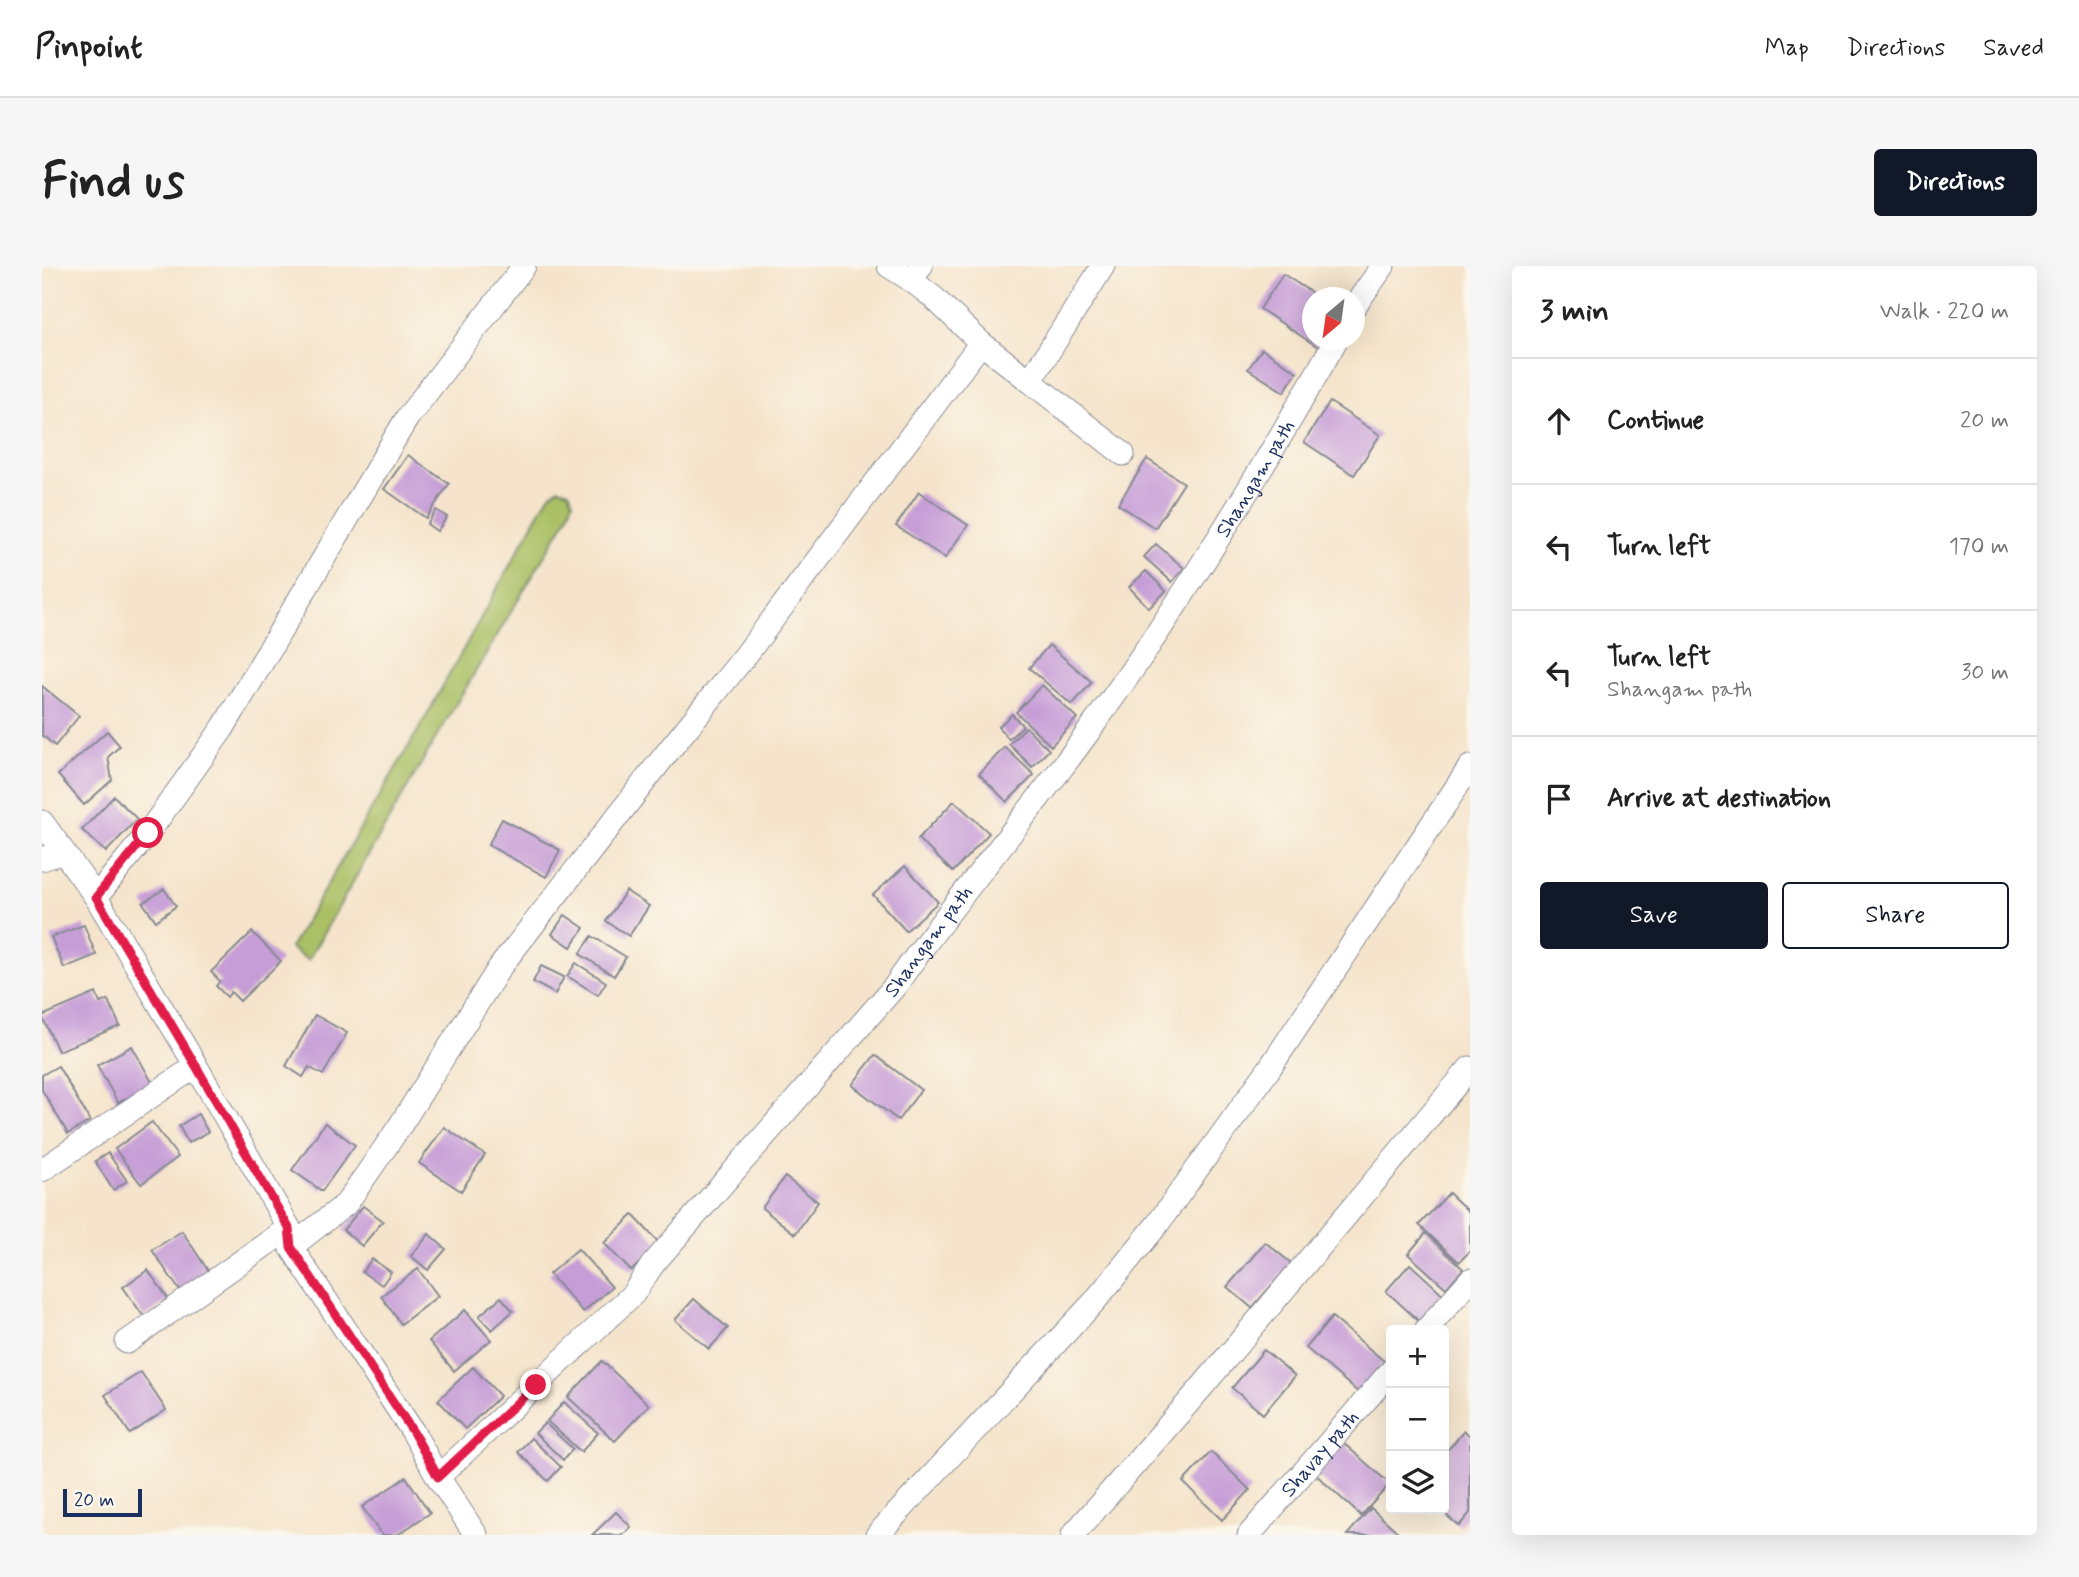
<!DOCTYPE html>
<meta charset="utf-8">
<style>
:root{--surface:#fff;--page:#f6f6f6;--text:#222;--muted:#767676;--line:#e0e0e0;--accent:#111827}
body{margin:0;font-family:Mynerve,sans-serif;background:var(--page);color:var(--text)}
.controls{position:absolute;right:21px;bottom:21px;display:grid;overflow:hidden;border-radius:7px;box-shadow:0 7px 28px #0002}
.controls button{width:63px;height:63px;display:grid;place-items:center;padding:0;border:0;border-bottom:2px solid var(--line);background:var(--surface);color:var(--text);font:35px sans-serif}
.compass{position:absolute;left:1260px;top:21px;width:63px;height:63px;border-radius:50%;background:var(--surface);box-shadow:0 7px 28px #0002;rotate:209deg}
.scale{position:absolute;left:21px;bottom:18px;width:79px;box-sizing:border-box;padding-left:7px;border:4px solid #1b2f5e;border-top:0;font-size:19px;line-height:24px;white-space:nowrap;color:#1b2f5e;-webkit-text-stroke:5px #fbf7ec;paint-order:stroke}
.stop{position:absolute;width:21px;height:21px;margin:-16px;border:5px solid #e11d48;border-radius:50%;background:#fff}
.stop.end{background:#e11d48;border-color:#fff;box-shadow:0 2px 7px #0008}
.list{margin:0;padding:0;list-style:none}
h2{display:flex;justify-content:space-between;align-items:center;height:91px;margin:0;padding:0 28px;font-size:30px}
h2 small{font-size:23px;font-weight:400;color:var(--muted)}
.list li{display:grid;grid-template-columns:46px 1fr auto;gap:21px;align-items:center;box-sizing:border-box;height:126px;padding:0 28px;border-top:2px solid var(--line)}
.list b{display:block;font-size:26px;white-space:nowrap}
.list p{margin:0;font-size:23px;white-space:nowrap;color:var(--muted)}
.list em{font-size:23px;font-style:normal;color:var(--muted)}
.actions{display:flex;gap:14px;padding:21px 28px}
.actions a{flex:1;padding:16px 0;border:2px solid var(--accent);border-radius:7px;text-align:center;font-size:24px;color:var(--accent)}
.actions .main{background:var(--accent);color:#fff}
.icon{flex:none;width:38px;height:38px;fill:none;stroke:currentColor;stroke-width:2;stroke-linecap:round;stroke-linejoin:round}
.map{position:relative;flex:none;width:1428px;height:1269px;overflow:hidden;border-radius:7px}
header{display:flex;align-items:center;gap:42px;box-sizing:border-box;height:98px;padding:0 35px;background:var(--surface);border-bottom:2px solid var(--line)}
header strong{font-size:33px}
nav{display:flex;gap:38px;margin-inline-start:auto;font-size:24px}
.intro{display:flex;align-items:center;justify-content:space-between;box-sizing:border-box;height:168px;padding:0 42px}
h1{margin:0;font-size:49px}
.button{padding:18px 32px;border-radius:7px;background:var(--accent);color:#fff;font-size:24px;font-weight:700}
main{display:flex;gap:42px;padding:0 42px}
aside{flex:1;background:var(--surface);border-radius:7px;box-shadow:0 7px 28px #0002}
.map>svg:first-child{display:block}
.green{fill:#abc065;stroke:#637862;stroke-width:2}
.building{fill:#c69dd7}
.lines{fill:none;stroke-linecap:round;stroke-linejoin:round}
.minor-casing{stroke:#888a94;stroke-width:25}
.minor{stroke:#fff;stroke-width:23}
.route{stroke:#e11d48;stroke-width:9}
.labels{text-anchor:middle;stroke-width:5;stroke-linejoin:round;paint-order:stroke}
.street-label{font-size:21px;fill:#1b2f5e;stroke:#fbf7ec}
</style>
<header>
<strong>Pinpoint</strong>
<nav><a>Map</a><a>Directions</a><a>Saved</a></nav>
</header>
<div class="intro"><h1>Find us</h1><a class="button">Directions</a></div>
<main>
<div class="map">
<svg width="1428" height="1269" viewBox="0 0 1428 1269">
<rect width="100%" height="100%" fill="#fbf7ec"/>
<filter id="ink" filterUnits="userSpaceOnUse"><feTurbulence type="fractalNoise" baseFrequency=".0143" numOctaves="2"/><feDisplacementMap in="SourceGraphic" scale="14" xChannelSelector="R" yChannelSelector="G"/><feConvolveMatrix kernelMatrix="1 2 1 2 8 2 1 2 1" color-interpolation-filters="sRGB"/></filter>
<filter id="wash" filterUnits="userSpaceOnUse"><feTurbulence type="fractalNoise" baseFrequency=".00686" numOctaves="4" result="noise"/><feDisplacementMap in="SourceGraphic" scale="28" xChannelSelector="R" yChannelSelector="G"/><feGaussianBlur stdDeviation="1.57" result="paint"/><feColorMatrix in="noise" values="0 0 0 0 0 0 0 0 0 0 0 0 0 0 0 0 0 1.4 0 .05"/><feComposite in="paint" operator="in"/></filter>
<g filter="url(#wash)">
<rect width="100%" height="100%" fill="#f5e4cb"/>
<!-- green -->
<path class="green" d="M 517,222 L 527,225 L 531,235 L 525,252 L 395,470 L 266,694 L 248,682 L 381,456 L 507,229 Z"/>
<g id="blocks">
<!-- building -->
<g class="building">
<path d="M 1241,8 L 1278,32 L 1270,32 L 1270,74 L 1285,74 L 1279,83 L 1218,43 Z"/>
<path d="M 1220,83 L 1255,106 L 1242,126 L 1206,103 Z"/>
<path d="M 1288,136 L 1338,169 L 1312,209 L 1262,176 Z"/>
<path d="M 366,189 L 407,218 L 384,252 L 342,223 Z"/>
<path d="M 1105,193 L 1142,217 L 1113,262 L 1076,238 Z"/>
<path d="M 877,226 L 926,259 L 903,292 L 854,260 Z"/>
<path d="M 394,244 L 405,251 L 395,265 L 385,258 Z"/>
<path d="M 1114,278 L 1142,302 L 1130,316 L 1102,291 Z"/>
<path d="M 1104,305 L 1124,325 L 1107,342 L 1087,321 Z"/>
<path d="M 1007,379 L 1050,416 L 1030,439 L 987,402 Z"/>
<path d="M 1000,419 L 1035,452 L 1009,480 L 974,446 Z"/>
<path d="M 0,420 L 37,450 L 13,480 L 0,469 Z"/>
<path d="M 970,448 L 981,460 L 967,473 L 956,461 Z"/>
<path d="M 984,461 L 1007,484 L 990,501 L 967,478 Z"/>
<path d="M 65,465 L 78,480 L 66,491 L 70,514 L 42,539 L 16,509 Z"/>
<path d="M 963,481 L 992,509 L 965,536 L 937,508 Z"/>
<path d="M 72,530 L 95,553 L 64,586 L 40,564 Z"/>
<path d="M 912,535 L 947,567 L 911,606 L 876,573 Z"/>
<path d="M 460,553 L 518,584 L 504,611 L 446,579 Z"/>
<path d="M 863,600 L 896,636 L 864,665 L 831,629 Z"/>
<path d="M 122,623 L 134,640 L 114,655 L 101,637 Z"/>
<path d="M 584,625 L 607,640 L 587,670 L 564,655 Z"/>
<path d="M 523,649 L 542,662 L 529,681 L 510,668 Z"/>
<path d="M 42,659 L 54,689 L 22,702 L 9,671 Z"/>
<path d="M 210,666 L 239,695 L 198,735 L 189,726 L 185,731 L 174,720 L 178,715 L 169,706 Z"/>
<path d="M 550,670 L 584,691 L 572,710 L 538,688 Z"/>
<path d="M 534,697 L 564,716 L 556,729 L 525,710 Z"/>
<path d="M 499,700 L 522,711 L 513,728 L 491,716 Z"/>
<path d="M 54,727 L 58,737 L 66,734 L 78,760 L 16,785 L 0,750 Z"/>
<path d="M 273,749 L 305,767 L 281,809 L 267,801 L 261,811 L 244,800 Z"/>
<path d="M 90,780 L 111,818 L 76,837 L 55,799 Z"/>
<path d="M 833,789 L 879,824 L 856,854 L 810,819 Z"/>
<path d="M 16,800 L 48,855 L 26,868 L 0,824 L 0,809 Z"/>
<path d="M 156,848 L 166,866 L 146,877 L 137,860 Z"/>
<path d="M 110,856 L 136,891 L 99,918 L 73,883 Z"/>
<path d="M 283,857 L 313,879 L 280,925 L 250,904 Z"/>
<path d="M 402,861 L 443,889 L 419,925 L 377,897 Z"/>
<path d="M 66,887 L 85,915 L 71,924 L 53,895 Z"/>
<path d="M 743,911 L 776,936 L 753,968 L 720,942 Z"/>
<path d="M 1407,927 L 1428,947 L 1428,985 L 1417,996 L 1377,959 Z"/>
<path d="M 321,940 L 341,955 L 320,980 L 301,964 Z"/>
<path d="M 591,949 L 618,978 L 589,1005 L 562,977 Z"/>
<path d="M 140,965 L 167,1006 L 138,1025 L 110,984 Z"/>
<path d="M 1384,967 L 1421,1003 L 1404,1022 L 1366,988 Z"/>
<path d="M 387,968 L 404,983 L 386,1004 L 369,990 Z"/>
<path d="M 1223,976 L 1249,997 L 1210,1042 L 1185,1021 Z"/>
<path d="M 536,983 L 570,1021 L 541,1046 L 507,1008 Z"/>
<path d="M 330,993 L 349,1006 L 340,1019 L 320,1006 Z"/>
<path d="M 1368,998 L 1405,1032 L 1381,1059 L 1344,1025 Z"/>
<path d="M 376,1003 L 396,1030 L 359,1058 L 339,1030 Z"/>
<path d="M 106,1004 L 127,1034 L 102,1051 L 81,1021 Z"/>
<path d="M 459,1031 L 471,1045 L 450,1064 L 437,1050 Z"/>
<path d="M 652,1033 L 686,1062 L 667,1083 L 633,1054 Z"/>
<path d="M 423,1044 L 449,1074 L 412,1105 L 387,1075 Z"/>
<path d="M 1290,1051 L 1342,1095 L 1316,1126 L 1264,1082 Z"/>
<path d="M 1222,1084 L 1253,1110 L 1221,1148 L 1190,1122 Z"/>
<path d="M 560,1095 L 607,1139 L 573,1175 L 526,1131 Z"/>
<path d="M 431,1101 L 458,1130 L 423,1163 L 396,1134 Z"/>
<path d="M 99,1106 L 124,1144 L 88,1168 L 63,1129 Z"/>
<path d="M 522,1136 L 556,1167 L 539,1186 L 505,1155 Z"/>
<path d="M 503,1157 L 531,1183 L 521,1194 L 493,1167 Z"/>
<path d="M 1422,1165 L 1428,1170 L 1428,1247 L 1417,1260 L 1397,1243 L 1402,1243 L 1402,1188 Z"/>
<path d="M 489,1172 L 519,1201 L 506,1215 L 476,1186 Z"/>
<path d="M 1299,1175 L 1348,1218 L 1319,1250 L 1271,1206 Z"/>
<path d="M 1169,1186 L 1208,1224 L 1180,1254 L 1141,1216 Z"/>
<path d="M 364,1211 L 388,1247 L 355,1269 L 340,1269 L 320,1241 Z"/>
<path d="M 1329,1242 L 1359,1269 L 1305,1269 Z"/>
<path d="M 574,1246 L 589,1261 L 581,1269 L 550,1269 Z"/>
</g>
</g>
</g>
<g filter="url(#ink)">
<use href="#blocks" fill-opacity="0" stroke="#888a94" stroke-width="2"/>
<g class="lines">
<defs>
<g id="minor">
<path d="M 847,0 L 869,14"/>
<path d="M 879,0 L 869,14 L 892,32 L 939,77 L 988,115 L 1061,0"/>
<path d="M 1312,41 L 1341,0"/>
<path d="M 988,115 L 1081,188"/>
<path d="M 0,556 L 54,631 L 154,800 L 247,962 L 249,981 L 371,1166 L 396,1211 L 434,1269"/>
<path d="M 0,593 L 21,586"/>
<path d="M 54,631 L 106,567 L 181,462 L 365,152 L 482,0"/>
<path d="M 0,904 L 154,800"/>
<path d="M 249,981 L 304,938 L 356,863 L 458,701 L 624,488 L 703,390 L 939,77"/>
<path d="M 1384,1064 L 1428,1014"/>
<path d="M 85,1076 L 247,962"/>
<path id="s1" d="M 396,1211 L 591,1028 L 611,998 L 853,720 C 911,636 978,559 1039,476 C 1133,348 1216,212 1294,74"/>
<path d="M 835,1269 L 1052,1036 L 1114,960 L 1227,803 L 1428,501"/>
<path d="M 1031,1269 L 1159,1122 L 1428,802"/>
<path id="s2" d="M 1207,1269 L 1349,1105"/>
</g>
</defs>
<!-- minor casing -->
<use href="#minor" class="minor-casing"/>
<!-- minor -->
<use href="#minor" class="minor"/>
</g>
</g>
<g class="lines" filter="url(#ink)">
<!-- route -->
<path class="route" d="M 106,567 L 54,631 L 154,800 L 247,962 L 249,981 L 371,1166 L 396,1211 L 494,1119"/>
</g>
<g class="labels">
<!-- street labels -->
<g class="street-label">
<text dy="7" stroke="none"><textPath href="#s1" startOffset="1295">Shangam path</textPath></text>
<text dy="7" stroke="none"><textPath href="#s1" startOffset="728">Shangam path</textPath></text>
<text dy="7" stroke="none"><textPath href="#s2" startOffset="108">Shavay path</textPath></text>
</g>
</g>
</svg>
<div class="controls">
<button>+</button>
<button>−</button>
<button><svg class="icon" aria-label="layers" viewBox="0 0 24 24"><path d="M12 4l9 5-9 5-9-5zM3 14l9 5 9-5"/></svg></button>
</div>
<svg class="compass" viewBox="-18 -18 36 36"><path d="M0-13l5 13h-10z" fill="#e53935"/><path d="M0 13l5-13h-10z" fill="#767676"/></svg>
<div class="scale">20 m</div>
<div class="stop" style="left:106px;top:567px"></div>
<div class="stop end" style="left:494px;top:1119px"></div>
</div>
<aside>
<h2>3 min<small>Walk · 220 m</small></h2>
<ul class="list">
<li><svg class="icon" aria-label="ahead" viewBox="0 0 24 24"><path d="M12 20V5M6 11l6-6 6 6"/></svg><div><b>Continue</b></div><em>20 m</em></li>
<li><svg class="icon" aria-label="left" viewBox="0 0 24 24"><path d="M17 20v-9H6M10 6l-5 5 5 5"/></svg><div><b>Turn left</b></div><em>170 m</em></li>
<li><svg class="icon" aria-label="left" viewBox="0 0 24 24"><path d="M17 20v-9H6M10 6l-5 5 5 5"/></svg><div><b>Turn left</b><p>Shangam path</p></div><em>30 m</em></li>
<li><svg class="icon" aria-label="arrive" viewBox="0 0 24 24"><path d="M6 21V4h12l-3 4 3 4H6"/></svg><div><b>Arrive at destination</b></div></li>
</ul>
<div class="actions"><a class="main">Save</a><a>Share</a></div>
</aside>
</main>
